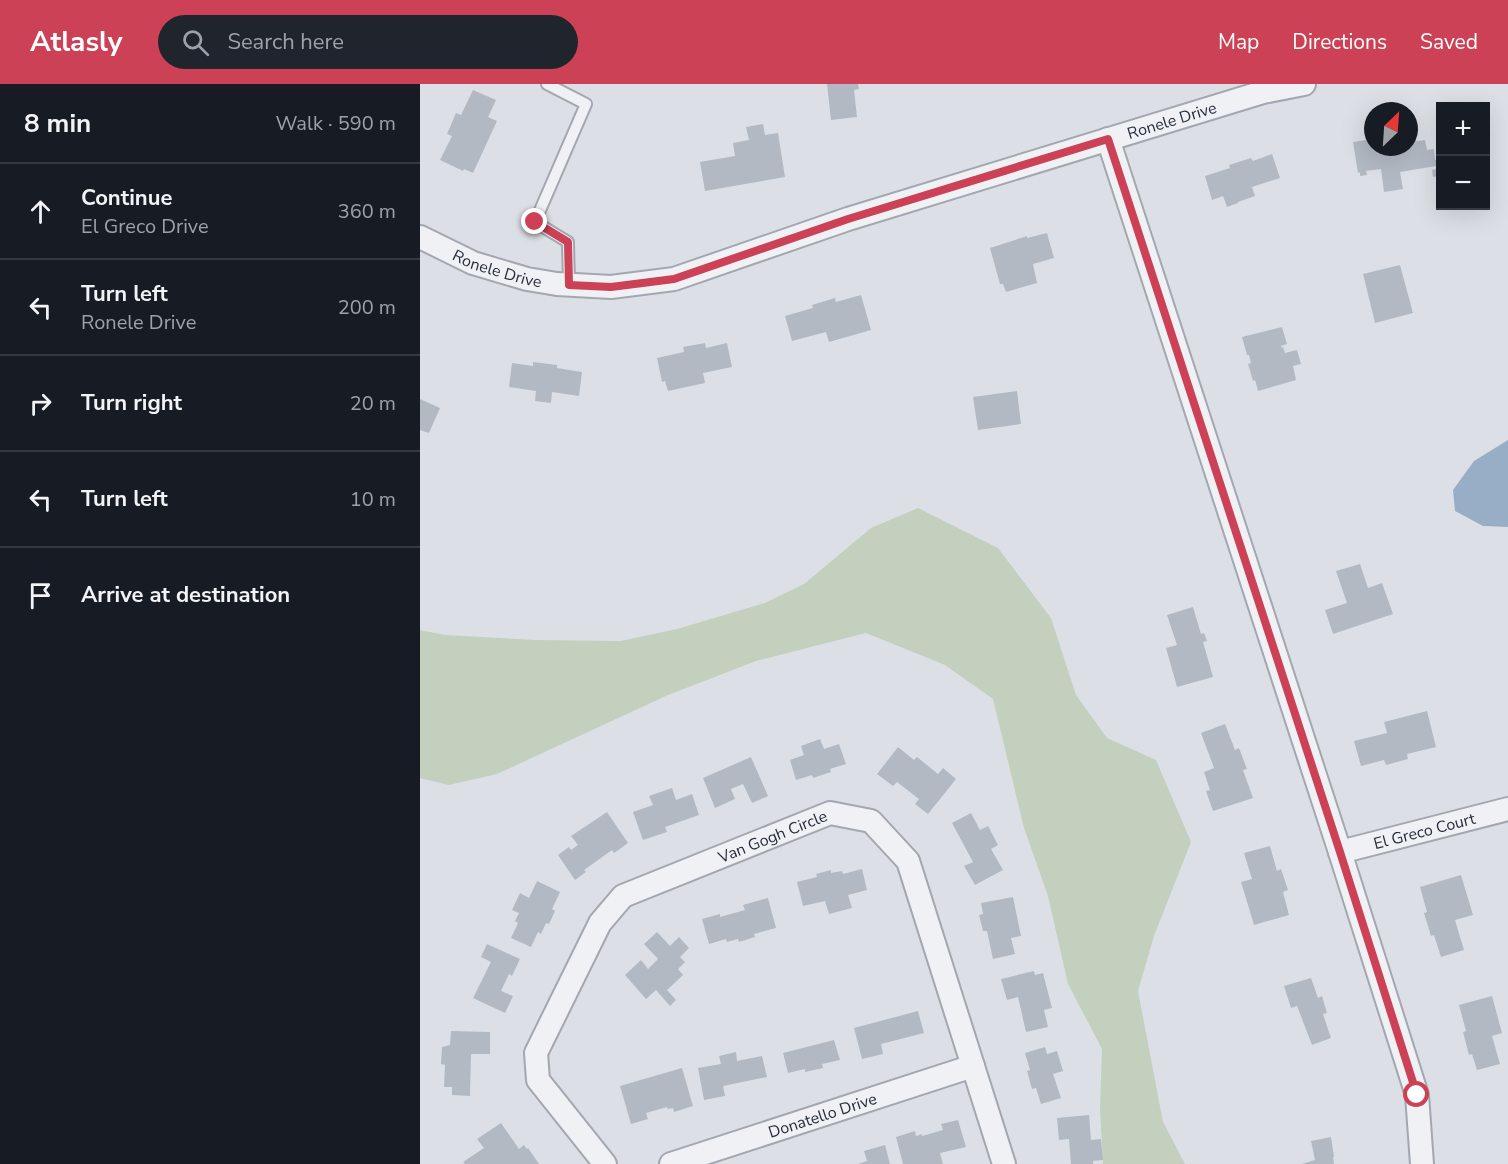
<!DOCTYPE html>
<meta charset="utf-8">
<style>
:root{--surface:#171b24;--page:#20242c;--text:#f1f3f6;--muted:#9ea1a6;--line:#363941;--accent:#cc4155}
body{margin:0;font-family:"Nunito Sans",sans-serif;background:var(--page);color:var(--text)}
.controls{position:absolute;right:18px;top:18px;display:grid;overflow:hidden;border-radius:0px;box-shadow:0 6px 24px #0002}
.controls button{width:54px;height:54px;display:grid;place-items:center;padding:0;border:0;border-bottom:2px solid var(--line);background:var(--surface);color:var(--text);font:30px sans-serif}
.compass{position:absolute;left:944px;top:18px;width:54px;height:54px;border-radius:50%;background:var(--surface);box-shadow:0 6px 24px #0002;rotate:25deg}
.stop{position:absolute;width:18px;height:18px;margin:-14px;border:4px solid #cc4155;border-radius:50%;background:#fff}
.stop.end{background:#cc4155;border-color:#fff;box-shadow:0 2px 6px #0008}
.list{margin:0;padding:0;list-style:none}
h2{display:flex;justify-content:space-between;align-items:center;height:78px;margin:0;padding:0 24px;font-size:26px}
h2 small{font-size:20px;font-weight:400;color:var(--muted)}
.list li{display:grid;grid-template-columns:39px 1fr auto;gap:18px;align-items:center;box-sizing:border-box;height:96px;padding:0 24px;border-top:2px solid var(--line)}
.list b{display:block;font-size:22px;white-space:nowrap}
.list p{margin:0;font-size:20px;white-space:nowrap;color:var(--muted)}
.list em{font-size:20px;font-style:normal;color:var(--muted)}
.icon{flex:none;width:33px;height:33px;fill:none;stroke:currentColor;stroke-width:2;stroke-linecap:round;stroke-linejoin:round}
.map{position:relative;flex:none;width:1088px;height:1080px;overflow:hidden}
header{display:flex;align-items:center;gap:36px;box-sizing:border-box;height:84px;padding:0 30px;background:var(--accent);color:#fff}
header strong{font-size:28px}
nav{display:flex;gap:33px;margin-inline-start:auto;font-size:21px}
.search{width:420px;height:54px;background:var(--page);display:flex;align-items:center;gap:15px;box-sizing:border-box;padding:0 21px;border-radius:33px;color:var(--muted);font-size:22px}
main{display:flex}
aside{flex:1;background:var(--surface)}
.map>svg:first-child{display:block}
.green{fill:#c2d0bd}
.water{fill:#97aec6}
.building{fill:#b3b9c3}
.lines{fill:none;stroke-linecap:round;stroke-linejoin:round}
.service-casing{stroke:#a2a7b0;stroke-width:14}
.minor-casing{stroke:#a2a7b0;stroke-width:26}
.service{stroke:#eff1f5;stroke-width:10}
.minor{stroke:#eff1f5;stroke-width:22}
.route{stroke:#cc4155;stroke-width:8}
.labels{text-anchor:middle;stroke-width:4.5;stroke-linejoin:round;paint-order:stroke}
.street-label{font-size:16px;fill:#262e3c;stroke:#ebeff4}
</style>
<header>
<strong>Atlasly</strong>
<div class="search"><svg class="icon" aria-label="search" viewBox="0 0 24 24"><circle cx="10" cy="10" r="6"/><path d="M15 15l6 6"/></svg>Search here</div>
<nav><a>Map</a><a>Directions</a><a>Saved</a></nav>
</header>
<main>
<aside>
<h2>8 min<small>Walk · 590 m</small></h2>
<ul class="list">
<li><svg class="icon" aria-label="ahead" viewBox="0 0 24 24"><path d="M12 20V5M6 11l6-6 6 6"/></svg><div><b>Continue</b><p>El Greco Drive</p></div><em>360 m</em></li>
<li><svg class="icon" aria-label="left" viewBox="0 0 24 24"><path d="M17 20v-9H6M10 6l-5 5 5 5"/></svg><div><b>Turn left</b><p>Ronele Drive</p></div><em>200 m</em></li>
<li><svg class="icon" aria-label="right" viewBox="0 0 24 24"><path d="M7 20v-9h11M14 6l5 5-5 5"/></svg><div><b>Turn right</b></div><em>20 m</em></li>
<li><svg class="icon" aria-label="left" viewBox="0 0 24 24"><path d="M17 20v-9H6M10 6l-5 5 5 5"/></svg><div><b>Turn left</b></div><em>10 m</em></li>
<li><svg class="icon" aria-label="arrive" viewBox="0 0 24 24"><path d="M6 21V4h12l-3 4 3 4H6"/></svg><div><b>Arrive at destination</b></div></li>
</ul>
</aside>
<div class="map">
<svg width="1088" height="1080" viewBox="0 0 1088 1080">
<rect width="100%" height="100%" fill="#dce0e6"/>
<!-- green -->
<path class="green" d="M 498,424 L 578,464 L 631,534 L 656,611 L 687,654 L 736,676 L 771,758 L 734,852 L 718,907 L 743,1038 L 765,1080 L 683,1080 L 680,1025 L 682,965 L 648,900 L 628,812 L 604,744 L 573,615 L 525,581 L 446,549 L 336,577 L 248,611 L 77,690 L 29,701 L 0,694 L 0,546 L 25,551 L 116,556 L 201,557 L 257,545 L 345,519 L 384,500 L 451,444 Z"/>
<!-- water -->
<path class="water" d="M 1088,356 L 1088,443 L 1063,442 L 1035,427 L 1033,406 L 1054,377 Z"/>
<!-- building -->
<g class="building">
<path d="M 407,0 L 438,0 L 439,5 L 434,6 L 437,33 L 411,36 Z"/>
<path d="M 53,6 L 76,16 L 68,33 L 77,37 L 53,89 L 44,85 L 43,87 L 20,76 L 32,52 L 27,50 L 36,29 L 41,31 Z"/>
<path d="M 343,40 L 345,51 L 358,49 L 365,93 L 285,107 L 280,78 L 315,72 L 313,59 L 329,56 L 326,43 Z"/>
<path d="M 953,55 L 953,63 L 989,63 L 989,58 L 1005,56 L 1007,66 L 1014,65 L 1015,76 L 1020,75 L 1020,100 L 1019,100 L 1018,92 L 1013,93 L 1012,86 L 1017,85 L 1016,82 L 980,88 L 983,105 L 964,108 L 961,85 L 946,87 L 947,91 L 940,92 L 940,88 L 938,89 L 933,58 Z"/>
<path d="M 852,70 L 860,94 L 832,103 L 835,112 L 818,118 L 818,119 L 807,123 L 803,112 L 792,116 L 785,92 L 810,84 L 809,81 L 831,74 L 833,77 Z"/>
<path d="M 627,149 L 634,174 L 613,180 L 617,199 L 586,208 L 583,200 L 580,200 L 570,164 L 607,152 L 607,154 Z"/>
<path d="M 980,181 L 993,229 L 955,239 L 943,190 Z"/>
<path d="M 441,211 L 451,246 L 409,258 L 406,248 L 372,257 L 365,232 L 393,224 L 392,221 L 415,214 L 416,218 Z"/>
<path d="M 862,243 L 867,260 L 861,262 L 862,264 L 863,263 L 865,269 L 877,266 L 881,280 L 873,282 L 876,296 L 838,307 L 835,296 L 833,297 L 828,280 L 831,279 L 829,271 L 827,271 L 822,253 Z"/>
<path d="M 285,259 L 286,264 L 307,259 L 312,283 L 283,289 L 285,299 L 248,307 L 245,297 L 242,298 L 237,274 L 264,268 L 263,263 Z"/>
<path d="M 113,278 L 137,281 L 137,284 L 162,288 L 159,312 L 132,308 L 131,319 L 115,317 L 116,307 L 89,303 L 92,279 L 113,282 Z"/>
<path d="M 597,307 L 601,340 L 558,346 L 553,313 Z"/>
<path d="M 0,315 L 20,324 L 9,349 L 0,346 Z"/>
<path d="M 940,480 L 948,504 L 962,499 L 973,530 L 913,550 L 905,526 L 927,519 L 916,487 Z"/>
<path d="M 773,523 L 781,550 L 784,549 L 787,557 L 783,558 L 793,593 L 757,603 L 746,564 L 757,561 L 747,531 Z"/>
<path d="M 1007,627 L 1016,663 L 987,670 L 988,675 L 966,681 L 964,676 L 941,682 L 934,657 L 967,649 L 964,638 Z"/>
<path d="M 805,640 L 815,666 L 819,664 L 827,685 L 823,686 L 833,714 L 793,727 L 786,707 L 790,706 L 784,688 L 794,684 L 781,649 Z"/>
<path d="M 400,655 L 404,665 L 419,660 L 426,680 L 410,685 L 411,688 L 393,694 L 392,691 L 376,696 L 370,676 L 384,671 L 381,662 Z"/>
<path d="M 478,663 L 494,676 L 497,673 L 518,690 L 523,684 L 536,695 L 508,730 L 495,720 L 499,715 L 477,698 L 473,702 L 457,690 Z"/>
<path d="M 331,673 L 348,712 L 332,719 L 323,700 L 311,705 L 315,715 L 295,724 L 283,694 Z"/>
<path d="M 252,704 L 256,716 L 272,710 L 279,731 L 245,743 L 247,748 L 223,756 L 213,728 L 233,721 L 229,712 Z"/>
<path d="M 187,728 L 208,759 L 194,769 L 192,766 L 164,786 L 166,788 L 155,796 L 138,771 L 149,763 L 151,766 L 158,761 L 151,752 Z"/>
<path d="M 551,729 L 560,746 L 568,742 L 578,761 L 571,765 L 583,786 L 555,801 L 544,782 L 553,778 L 532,739 Z"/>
<path d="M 850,762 L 857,787 L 861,785 L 868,806 L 863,808 L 869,831 L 834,841 L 821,798 L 832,795 L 824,769 Z"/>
<path d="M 442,785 L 447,806 L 428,811 L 432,824 L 409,830 L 405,817 L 383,822 L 377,798 L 397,793 L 396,790 L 411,786 L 411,789 L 422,787 L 423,790 Z"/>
<path d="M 1041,791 L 1053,831 L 1035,836 L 1044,866 L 1021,873 L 1014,851 L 1011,852 L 1004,829 L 1007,828 L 1000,803 Z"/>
<path d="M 117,797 L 140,808 L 132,825 L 135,827 L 129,840 L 126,839 L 121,850 L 118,848 L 111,863 L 91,854 L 98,839 L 95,837 L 99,829 L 92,826 L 100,809 L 109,814 Z"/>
<path d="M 593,813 L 601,852 L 591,854 L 595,870 L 573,875 L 567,847 L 563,847 L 559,831 L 563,830 L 561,819 Z"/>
<path d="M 348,814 L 356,844 L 334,850 L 335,853 L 319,858 L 318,855 L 307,858 L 306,855 L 289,860 L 282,835 L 300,830 L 300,833 L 325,826 L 323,821 Z"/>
<path d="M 237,848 L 250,862 L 259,853 L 269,864 L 260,873 L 265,878 L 258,885 L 263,891 L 247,906 L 256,916 L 250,922 L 236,906 L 226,915 L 205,891 L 221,876 L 228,885 L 238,875 L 224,860 Z"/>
<path d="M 67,860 L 100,875 L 92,892 L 89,890 L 81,907 L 93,912 L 85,929 L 53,914 L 71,878 L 61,873 Z"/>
<path d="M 614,887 L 615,891 L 623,889 L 632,924 L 624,926 L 628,943 L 606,948 L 598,913 L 587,916 L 581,895 Z"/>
<path d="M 891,894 L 898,914 L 902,912 L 907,929 L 903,930 L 911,954 L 892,961 L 877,922 L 871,924 L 864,902 Z"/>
<path d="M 1072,912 L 1082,949 L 1072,952 L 1080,980 L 1057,986 L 1052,970 L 1049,971 L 1043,948 L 1046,947 L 1039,921 Z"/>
<path d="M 498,927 L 504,949 L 461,960 L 463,970 L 442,975 L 434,944 Z"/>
<path d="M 31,947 L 70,948 L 70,970 L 51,970 L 50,1012 L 32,1011 L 32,1003 L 24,1003 L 25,981 L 21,980 L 22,963 L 30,961 Z"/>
<path d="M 414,956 L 420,976 L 402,980 L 403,984 L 385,988 L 385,985 L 368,989 L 363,969 Z"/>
<path d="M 625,963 L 627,970 L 637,967 L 643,987 L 633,990 L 641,1014 L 621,1020 L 616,1004 L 612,1005 L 607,987 L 610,986 L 605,969 Z"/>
<path d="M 316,968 L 317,977 L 342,972 L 347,993 L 303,1002 L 305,1012 L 284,1016 L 278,984 L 301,980 L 299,972 Z"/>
<path d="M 262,984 L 273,1022 L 254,1028 L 253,1024 L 248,1025 L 247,1023 L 226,1029 L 228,1035 L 211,1040 L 200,1002 Z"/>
<path d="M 669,1031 L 671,1056 L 681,1055 L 683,1076 L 673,1077 L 673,1080 L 651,1080 L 649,1055 L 639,1056 L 637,1034 Z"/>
<path d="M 538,1036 L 546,1063 L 520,1069 L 523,1080 L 483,1080 L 476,1053 L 495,1047 L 496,1052 L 502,1050 L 502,1052 L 523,1046 L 521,1040 Z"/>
<path d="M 81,1039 L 99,1065 L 104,1061 L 107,1065 L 108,1064 L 119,1080 L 45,1080 L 43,1078 L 64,1064 L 57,1055 Z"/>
<path d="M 911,1053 L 914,1073 L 913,1073 L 914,1080 L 882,1080 L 895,1076 L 891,1057 Z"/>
<path d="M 465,1061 L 470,1080 L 438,1080 L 447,1077 L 444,1067 Z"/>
</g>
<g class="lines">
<defs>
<path id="service" d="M 127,0 L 166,20 L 115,138 L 148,158 L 149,201"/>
<g id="minor">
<path d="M 688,55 L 920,768 L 997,1011 L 1002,1080"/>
<path id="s1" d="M 0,153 L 53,179 L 107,195 L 137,200 L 191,203 L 254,195 L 428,135 L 843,8 L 884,0"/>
<path id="s2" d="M 920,768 L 1088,725"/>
<path id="s3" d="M 185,1080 L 118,996 L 116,969 L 180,839 L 203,812 L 410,729 L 451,737 L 488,777 L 584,1080"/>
<path id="s4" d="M 251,1080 L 553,982"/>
</g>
</defs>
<!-- service casing -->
<use href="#service" class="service-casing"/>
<!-- minor casing -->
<use href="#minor" class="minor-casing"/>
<!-- service -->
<use href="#service" class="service"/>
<!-- minor -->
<use href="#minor" class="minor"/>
</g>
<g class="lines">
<!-- route -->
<path class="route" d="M 115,138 L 148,158 L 149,201 L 191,203 L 254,195 L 428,135 L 688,55 L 920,768 L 997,1011"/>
</g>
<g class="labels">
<!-- street labels -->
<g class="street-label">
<text dy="6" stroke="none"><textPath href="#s1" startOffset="786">Ronele Drive</textPath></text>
<text dy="6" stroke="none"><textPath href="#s1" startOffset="84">Ronele Drive</textPath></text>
<text dy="6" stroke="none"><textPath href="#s2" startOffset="87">El Greco Court</textPath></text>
<text dy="6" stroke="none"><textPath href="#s3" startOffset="476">Van Gogh Circle</textPath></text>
<text dy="6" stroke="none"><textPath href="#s4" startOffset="159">Donatello Drive</textPath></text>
</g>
</g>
</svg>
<div class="controls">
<button>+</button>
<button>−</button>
</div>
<svg class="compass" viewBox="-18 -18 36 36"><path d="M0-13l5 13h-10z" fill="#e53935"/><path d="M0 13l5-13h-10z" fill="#9ea1a6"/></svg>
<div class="stop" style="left:997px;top:1011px"></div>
<div class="stop end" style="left:115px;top:138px"></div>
</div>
</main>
